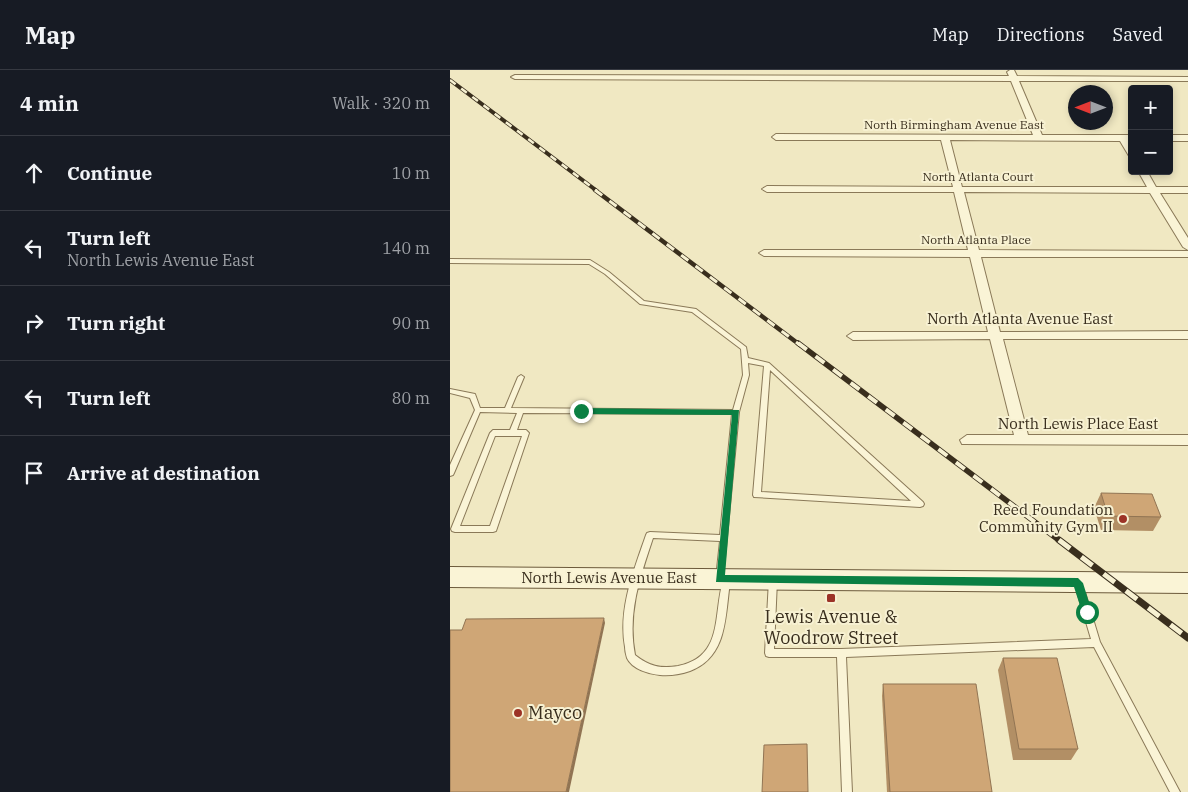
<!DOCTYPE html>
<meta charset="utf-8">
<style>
:root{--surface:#171b24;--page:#242831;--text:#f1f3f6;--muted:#9ea1a6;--line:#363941}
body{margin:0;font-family:"IBM Plex Serif",serif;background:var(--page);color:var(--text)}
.controls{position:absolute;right:15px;top:15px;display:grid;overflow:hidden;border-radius:5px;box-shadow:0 2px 8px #0003}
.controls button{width:45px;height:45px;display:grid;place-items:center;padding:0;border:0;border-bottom:1px solid var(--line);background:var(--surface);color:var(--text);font:25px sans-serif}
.compass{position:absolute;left:618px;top:15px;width:45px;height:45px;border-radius:50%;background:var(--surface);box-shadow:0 2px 8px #0003;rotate:270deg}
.stop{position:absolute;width:15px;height:15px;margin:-11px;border:4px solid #0b8043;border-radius:50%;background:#fff}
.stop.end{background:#0b8043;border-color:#fff;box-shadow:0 1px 5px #0008}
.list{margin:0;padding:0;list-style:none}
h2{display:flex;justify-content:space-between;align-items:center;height:65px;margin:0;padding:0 20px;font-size:21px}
h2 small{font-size:16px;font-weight:400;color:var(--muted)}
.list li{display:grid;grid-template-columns:32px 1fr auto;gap:15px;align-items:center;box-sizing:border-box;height:75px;padding:0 20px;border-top:1px solid var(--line)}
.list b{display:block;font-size:19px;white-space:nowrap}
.list p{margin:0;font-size:16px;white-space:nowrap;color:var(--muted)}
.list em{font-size:16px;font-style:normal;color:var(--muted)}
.icon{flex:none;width:28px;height:28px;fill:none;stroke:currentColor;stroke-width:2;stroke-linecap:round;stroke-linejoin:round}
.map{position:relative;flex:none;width:738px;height:722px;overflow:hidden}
header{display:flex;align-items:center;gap:30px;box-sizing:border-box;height:70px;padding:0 25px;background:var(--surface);border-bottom:1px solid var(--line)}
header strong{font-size:24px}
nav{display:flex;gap:28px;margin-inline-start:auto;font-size:18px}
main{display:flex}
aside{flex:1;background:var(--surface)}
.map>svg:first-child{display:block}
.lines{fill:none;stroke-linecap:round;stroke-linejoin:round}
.lane-casing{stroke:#8a7958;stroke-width:2}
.street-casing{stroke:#8a7958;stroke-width:2}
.secondary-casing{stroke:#6c5a3b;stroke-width:2}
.lane{fill:#faf4d6;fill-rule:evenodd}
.street{fill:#faf4d6;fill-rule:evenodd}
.secondary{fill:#faf4d6;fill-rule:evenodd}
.rail-far3-casing{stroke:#392e1d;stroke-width:4}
.rail-far2-casing{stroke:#392e1d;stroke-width:4.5}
.rail-far1-casing{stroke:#392e1d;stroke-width:5.5}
.rail-casing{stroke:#392e1d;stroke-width:7}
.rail-far3{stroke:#f7f1d2;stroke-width:2.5;stroke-dasharray:7;stroke-linecap:butt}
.rail-far2{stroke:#f7f1d2;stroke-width:3;stroke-dasharray:9;stroke-linecap:butt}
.rail-far1{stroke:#f7f1d2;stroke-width:4;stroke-dasharray:11;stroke-linecap:butt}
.rail{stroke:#f7f1d2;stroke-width:5;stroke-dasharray:14;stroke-linecap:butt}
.wall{fill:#b28f65}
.shaded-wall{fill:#917453}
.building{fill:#cfa676;stroke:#917453}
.route{fill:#0b8043}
.poi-dot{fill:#9c3326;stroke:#f7f1d2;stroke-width:2}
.labels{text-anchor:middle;stroke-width:4;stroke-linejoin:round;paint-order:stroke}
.far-street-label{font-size:12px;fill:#392e1d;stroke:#f7f1d2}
.street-label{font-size:15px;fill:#392e1d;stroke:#f7f1d2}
.poi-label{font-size:15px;fill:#392e1d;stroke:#f7f1d2;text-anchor:end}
.near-poi-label{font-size:18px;fill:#392e1d;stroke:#f7f1d2}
</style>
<header>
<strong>Map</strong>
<nav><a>Map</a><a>Directions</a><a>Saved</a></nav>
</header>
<main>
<aside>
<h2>4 min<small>Walk · 320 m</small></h2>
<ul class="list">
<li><svg class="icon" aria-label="ahead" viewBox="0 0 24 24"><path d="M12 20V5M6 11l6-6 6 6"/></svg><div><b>Continue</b></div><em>10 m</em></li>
<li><svg class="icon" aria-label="left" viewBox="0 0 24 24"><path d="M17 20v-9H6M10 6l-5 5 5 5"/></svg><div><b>Turn left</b><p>North Lewis Avenue East</p></div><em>140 m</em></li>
<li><svg class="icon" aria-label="right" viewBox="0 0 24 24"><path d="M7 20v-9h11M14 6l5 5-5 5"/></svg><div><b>Turn right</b></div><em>90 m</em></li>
<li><svg class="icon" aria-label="left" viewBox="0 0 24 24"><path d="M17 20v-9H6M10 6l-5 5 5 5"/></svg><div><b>Turn left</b></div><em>80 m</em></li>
<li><svg class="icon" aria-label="arrive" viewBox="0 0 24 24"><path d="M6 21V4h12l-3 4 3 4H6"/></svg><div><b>Arrive at destination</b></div></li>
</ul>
</aside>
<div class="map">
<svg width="738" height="722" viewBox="0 0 738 722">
<rect width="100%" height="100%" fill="#f0e8c2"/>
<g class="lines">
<defs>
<g id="lane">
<path d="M 0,189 L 140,190 L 159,202 L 194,231 L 246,239 L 296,277 L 298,288 L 319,293 L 473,432 L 474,434 L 473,436 L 470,437 L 304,427 L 303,425 L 314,296 L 298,293 L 299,305 L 289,342 L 273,509 L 276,508 L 279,509 L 280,512 C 275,545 278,587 240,601 C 231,604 221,606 210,605 C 199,604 182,599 177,588 C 176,585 175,580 175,577 C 168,539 184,500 196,465 L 197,463 L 200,462 L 270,465 L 282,344 L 73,343 L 67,360 L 76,360 L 79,363 L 46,461 L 43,462 L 5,462 L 2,461 L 1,459 L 40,363 L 43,360 L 60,360 L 67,343 L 30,342 L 4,403 L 3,405 L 0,406 L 0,395 L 25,340 L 20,328 L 0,323 L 0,319 L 25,324 L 30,338 L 55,338 L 68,307 L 71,305 L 74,307 L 61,338 L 283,340 L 293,305 L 291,279 L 242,242 L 190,234 L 155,204 L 139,194 L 0,193 ZM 320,300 L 461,431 L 311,422 ZM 45,366 L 72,366 L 40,456 L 10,456 ZM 203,468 L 270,471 L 266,508 L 267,510 L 270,512 L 273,511 C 263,544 274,587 228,596 C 210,599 199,596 185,585 C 177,543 190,507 203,468 Z"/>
<path d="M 323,506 L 326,507 L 327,510 L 324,579 L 391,579 L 641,569 L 625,515 L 626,512 L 629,511 L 632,512 L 650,572 L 730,722 L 720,722 L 644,577 L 396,587 L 402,722 L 392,722 L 387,587 L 319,587 L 316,586 L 315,583 L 319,510 L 320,507 Z"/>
</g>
<g id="street">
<path d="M 560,0 L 564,0 L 567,6 L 738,7 L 738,11 L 569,11 L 592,65 L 682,65 L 682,71 L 679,71 L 682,76 L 682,87 L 679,86 L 670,71 L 500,70 L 512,117 L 697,117 L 688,101 L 697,101 L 706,117 L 738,117 L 738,123 L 710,123 L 738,168 L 738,180 L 733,177 L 700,123 L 514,122 L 529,180 L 738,181 L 738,187 L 531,187 L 550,262 L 738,261 L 738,269 L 553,269 L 578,365 L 738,365 L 738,375 L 512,374 L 510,370 L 517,365 L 564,365 L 540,269 L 403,270 L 397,266 L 403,262 L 538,262 L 520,187 L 314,186 L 309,183 L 314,180 L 518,180 L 504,122 L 317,122 L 312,119 L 317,116 L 503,117 L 491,70 L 326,70 L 322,67 L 326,64 L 583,65 L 561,11 L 65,9 L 61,7 L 65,5 L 559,6 L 557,2 Z"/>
<rect x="719" y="65" width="19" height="6"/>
</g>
<path id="secondary" d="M 0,497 L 738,503 L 738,523 L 0,517 Z"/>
</defs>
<!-- lane casing -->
<use href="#lane" class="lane-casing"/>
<!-- street casing -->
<use href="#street" class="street-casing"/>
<!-- secondary casing -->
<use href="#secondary" class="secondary-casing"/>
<!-- lane -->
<use href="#lane" class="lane"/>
<!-- street -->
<use href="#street" class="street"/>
<!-- secondary -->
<use href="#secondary" class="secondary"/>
<defs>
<path id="rail-far3" d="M 0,10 L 147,121"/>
<path id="rail-far2" d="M 145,120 L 350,275"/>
<path id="rail-far1" d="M 348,273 L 610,471"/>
<path id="rail" d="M 609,470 L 738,568"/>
</defs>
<!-- rail-far3 casing -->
<use href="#rail-far3" class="rail-far3-casing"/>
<!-- rail-far2 casing -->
<use href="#rail-far2" class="rail-far2-casing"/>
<!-- rail-far1 casing -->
<use href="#rail-far1" class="rail-far1-casing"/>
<!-- rail casing -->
<use href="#rail" class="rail-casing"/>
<!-- rail-far3 -->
<use href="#rail-far3" class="rail-far3"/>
<!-- rail-far2 -->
<use href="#rail-far2" class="rail-far2"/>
<!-- rail-far1 -->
<use href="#rail-far1" class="rail-far1"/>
<!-- rail -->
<use href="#rail" class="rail"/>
</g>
<!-- wall -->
<g class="wall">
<path d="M 651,423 L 711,447 L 703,461 L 651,460 L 644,438 Z"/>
<path d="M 553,588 L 628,679 L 621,690 L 563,690 L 548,600 Z"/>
<path d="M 433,614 L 542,722 L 437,722 L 432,626 Z"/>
</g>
<!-- shaded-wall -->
<path class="shaded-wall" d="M 154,548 L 155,553 L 119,722 L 116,722 Z"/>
<!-- building -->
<g class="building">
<path d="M 651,423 L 702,424 L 711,447 L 658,446 Z"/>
<path d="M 154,548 L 116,722 L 0,722 L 0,560 L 12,560 L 16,549 Z"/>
<path d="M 553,588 L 607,588 L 628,679 L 569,679 Z"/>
<path d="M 433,614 L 526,614 L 542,722 L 440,722 Z"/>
<path d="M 357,674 L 358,722 L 312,722 L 314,675 Z"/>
</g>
<!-- route -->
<path class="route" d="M 131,338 L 289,340 L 275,505 L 628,508 L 633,513 L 642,542 L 637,546 L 633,545 L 624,517 L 266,512 L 282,345 L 131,344 L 127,341 Z"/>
<!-- markers -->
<g class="poi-dot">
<circle cx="673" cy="449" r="5"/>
<rect x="376" y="523" width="10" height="10" rx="2.5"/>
<circle cx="68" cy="643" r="5"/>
</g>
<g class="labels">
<!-- far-street labels -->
<g class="far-street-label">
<text x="504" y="59">North Birmingham Avenue East</text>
<text x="528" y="111">North Atlanta Court</text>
<text x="526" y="174">North Atlanta Place</text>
</g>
<!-- street labels -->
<g class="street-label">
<text x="570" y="254">North Atlanta Avenue East</text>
<text x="628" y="359">North Lewis Place East</text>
<text x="159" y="513">North Lewis Avenue East</text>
</g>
<!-- poi labels -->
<g class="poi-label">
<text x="663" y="445">Reed Foundation<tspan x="663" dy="17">Community Gym II</tspan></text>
</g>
<!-- near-poi labels -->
<g class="near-poi-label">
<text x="381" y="553">Lewis Avenue &amp;<tspan x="381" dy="21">Woodrow Street</tspan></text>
<text x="78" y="649" text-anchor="start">Mayco</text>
</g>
</g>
</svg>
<div class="controls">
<button>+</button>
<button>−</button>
</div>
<svg class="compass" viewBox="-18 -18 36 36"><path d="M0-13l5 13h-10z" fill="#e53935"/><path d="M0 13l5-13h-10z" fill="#9ea1a6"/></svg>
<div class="stop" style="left:637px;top:542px"></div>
<div class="stop end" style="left:131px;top:341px"></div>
</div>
</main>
